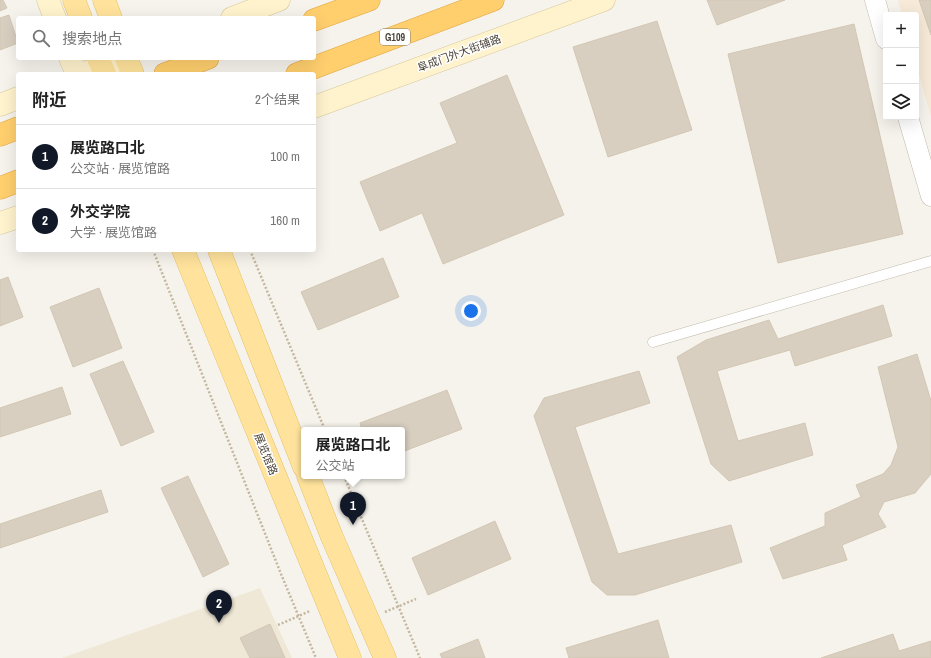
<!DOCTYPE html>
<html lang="zh">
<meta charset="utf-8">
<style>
:root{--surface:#fff;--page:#f6f6f6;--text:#222;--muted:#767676;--line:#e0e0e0;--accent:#111827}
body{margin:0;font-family:"Archivo Narrow","Noto Sans SC",sans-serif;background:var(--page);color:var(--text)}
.controls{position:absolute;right:12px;top:12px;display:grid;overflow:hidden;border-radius:4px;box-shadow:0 4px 16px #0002}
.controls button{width:36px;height:36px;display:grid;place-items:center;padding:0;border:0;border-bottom:1px solid var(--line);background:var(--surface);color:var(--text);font:20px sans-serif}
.you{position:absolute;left:471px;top:311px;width:14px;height:14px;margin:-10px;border:3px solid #fff;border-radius:50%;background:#1a73e8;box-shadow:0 0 0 6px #1a73e833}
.badge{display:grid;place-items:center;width:26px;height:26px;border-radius:50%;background:var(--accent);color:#fff;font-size:13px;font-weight:700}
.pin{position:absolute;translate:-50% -33px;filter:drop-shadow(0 1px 2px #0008)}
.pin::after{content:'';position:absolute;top:21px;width:14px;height:12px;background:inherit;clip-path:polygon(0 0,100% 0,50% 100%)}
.popup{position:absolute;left:301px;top:427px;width:104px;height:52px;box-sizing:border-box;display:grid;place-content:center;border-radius:4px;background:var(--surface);filter:drop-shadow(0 1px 3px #0005);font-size:13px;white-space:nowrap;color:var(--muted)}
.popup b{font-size:15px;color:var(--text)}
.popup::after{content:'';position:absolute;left:50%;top:100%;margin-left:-8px;border:8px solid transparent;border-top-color:var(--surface)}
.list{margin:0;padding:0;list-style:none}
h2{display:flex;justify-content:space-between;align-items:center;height:52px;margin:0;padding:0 16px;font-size:17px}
h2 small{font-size:13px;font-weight:400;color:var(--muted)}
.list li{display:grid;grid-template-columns:26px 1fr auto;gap:12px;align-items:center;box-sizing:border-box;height:64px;padding:0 16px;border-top:1px solid var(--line)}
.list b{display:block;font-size:15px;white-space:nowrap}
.list p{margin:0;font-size:13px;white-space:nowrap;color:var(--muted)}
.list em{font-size:13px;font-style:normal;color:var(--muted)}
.icon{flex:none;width:22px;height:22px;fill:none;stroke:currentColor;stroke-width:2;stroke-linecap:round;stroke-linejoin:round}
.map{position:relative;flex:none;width:931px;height:658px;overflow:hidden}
.search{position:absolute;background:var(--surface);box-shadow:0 4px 16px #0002;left:16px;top:16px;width:300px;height:44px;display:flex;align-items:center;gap:10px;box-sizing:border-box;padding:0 14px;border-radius:4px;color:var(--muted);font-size:15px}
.panel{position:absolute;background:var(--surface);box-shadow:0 4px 16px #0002;left:16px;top:72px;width:300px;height:180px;border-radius:4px}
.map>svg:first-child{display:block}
.commercial{fill:#f7ead8}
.education{fill:#efe8d6}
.building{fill:#d8cfc1;stroke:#d3c7b4}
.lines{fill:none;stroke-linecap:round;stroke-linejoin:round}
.lane-casing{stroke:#c2bbae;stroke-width:11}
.street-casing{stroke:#c2bbae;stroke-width:21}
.secondary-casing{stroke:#d6c79b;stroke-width:23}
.primary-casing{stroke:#e6c16a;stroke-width:23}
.highway-casing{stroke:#e0a43c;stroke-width:23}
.path{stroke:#c4b79f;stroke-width:2.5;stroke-dasharray:2 2;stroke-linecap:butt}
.lane{stroke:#fff;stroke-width:10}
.street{stroke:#fff;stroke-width:20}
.secondary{stroke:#fff3cd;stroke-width:22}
.primary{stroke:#ffe39c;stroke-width:22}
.highway{stroke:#ffcf6e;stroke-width:22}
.labels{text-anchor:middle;stroke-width:3;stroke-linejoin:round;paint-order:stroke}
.shield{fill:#fff;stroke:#817c74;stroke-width:1}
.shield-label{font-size:10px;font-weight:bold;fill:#4b4439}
.street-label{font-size:11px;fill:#4b4439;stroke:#fff}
</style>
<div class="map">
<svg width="931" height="658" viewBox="0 0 931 658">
<rect width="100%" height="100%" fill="#f6f3ec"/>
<!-- commercial -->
<path class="commercial" d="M 898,0 L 931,0 L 931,117 L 916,64 L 916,15 L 902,15 Z"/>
<!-- education -->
<path class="education" d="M 260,588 L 292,658 L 62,658 Z"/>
<!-- building -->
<g class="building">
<path d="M 0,0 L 3,0 L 7,8 L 0,11 Z"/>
<path d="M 707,0 L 785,0 L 717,25 Z"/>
<path d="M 919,0 L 931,0 L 931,35 Z"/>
<path d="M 9,15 L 18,43 L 0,50 L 0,18 Z"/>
<path d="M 657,21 L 692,130 L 608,157 L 573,47 Z"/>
<path d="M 854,24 L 903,234 L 778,263 L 728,54 Z"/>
<path d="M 507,75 L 564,215 L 443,264 L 422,213 L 380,231 L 360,182 L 457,143 L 440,103 Z"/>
<path d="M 383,258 L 399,297 L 318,330 L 301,292 Z"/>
<path d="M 8,277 L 23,317 L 0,326 L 0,280 Z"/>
<path d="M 99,288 L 122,348 L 73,367 L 50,307 Z"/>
<path d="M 883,305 L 892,336 L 795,366 L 790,350 L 717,371 L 738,441 L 805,423 L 813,455 L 729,481 L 711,464 L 677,357 L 706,340 L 769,320 L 778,339 Z"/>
<path d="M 917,354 L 931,401 L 931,474 L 915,493 L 884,502 L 878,514 L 886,527 L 842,545 L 847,560 L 783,579 L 770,548 L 825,526 L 825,513 L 861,497 L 856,485 L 883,474 L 891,465 L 898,447 L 878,367 Z"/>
<path d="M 123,361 L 154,432 L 121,446 L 90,374 Z"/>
<path d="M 639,371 L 650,403 L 575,427 L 618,554 L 731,525 L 742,562 L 635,595 L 607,595 L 592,582 L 534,416 L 544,398 Z"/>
<path d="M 62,387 L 71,414 L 0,437 L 0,408 Z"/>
<path d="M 447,390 L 462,429 L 402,452 L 402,430 L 362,430 L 360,423 Z"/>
<path d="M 188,476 L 229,564 L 203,577 L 161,488 Z"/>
<path d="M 101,490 L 108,512 L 0,548 L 0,524 Z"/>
<path d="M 495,521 L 511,559 L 428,595 L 412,558 Z"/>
<path d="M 658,620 L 669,658 L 569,658 L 566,648 Z"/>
<path d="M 270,624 L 285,658 L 250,658 L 240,638 Z"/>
<path d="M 893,634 L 899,651 L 931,641 L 931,658 L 821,658 Z"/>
<path d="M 478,639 L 485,658 L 442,658 L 440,654 Z"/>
</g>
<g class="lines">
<defs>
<path id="lane" d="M 653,342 L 931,261"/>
<g id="street">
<path d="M 875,0 L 886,39"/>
<path d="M 908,117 L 931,196"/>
</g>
<g id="secondary">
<path d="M 48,0 L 55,18"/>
<path d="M 232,18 L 279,0"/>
<path d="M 70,58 L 77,74"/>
<path d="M 82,74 L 125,58"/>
<path d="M 0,105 L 18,98"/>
<path d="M 314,107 L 604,0"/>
<path d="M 0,223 L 18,217"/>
</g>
<g id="primary">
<path d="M 74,0 L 81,18"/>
<path d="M 104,0 L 111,18"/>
<path d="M 98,58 L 105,74"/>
<path d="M 126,58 L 133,74"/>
<path d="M 183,250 L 350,658"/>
<path d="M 219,250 L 304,467"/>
<path d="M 308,476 L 332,537 L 385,658"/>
</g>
<g id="highway">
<path d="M 314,20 L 369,0"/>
<path d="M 165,74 L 208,58"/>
<path d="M 297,74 L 493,0"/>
<path d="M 0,135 L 18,128"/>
<path d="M 0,188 L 18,181"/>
</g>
</defs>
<!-- lane casing -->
<use href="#lane" class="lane-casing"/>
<!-- street casing -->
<use href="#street" class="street-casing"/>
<!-- secondary casing -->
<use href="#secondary" class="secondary-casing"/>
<!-- primary casing -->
<use href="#primary" class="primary-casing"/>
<!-- highway casing -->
<use href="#highway" class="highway-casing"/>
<!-- path -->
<g class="path">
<path d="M 153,250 L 281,574 L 316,658"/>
<path d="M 250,250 L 325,430"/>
<path d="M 344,476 L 420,658"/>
<path d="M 385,612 L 416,599"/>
<path d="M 278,625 L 310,611"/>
</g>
<!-- lane -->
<use href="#lane" class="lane"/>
<!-- street -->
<use href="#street" class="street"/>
<!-- secondary -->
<use href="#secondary" class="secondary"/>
<!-- primary -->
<use href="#primary" class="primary"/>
<!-- highway -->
<use href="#highway" class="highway"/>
</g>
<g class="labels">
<!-- shield labels -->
<rect class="shield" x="380" y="29" width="30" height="16" rx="3"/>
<g class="shield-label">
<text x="395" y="41">G109</text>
</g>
<!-- street labels -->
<g class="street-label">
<text transform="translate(459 53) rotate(-20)" y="4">阜成门外大街辅路</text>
<text transform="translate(266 454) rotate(68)" y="4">展览馆路</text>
</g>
</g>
</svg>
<div class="controls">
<button>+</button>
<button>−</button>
<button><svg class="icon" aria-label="layers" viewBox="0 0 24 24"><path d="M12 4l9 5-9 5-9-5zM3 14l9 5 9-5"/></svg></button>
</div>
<div class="you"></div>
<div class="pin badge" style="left:353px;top:525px">1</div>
<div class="popup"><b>展览路口北</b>公交站</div>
<div class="pin badge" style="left:219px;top:623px">2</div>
<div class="search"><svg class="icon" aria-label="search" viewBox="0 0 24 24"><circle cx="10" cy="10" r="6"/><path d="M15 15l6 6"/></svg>搜索地点</div>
<section class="panel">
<h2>附近<small>2个结果</small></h2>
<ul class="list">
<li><span class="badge">1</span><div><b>展览路口北</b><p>公交站 · 展览馆路</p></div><em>100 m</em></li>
<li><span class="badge">2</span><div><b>外交学院</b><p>大学 · 展览馆路</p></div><em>160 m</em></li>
</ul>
</section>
</div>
